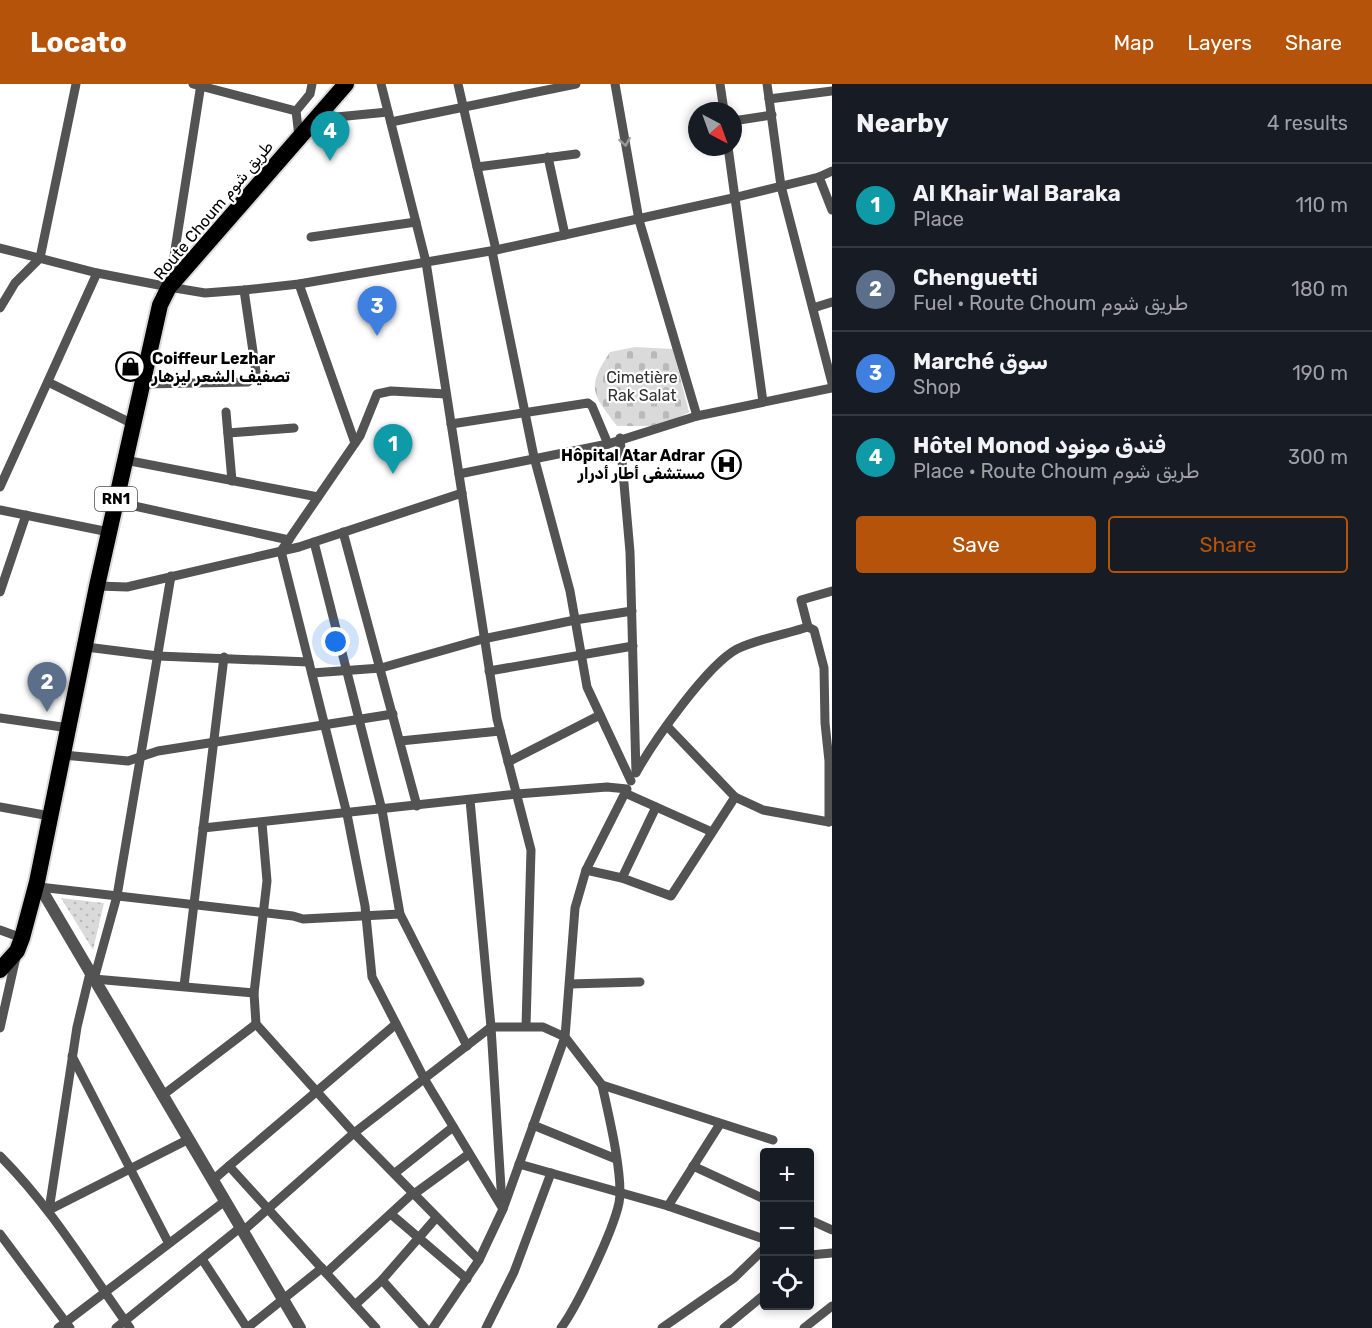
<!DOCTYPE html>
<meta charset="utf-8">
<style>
:root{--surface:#171b24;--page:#20242c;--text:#f1f3f6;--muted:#9ea1a6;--line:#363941;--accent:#b45309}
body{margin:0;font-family:Rubik,"Noto Naskh Arabic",sans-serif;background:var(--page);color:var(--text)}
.controls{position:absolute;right:18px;bottom:18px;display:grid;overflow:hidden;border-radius:6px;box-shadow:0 3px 9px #0003}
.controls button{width:54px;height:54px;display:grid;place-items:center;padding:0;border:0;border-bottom:2px solid var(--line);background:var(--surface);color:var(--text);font:30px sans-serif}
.compass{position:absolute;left:688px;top:18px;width:54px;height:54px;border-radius:50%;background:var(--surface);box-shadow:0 3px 9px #0003;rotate:139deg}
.you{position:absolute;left:336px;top:558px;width:21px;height:21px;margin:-15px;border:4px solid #fff;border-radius:50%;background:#1a73e8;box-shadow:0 0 0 9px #1a73e833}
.badge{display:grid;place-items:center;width:39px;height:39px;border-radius:50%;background:var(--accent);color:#fff;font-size:20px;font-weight:700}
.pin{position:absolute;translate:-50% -50px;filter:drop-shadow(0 2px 3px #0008)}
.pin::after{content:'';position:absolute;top:32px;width:21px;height:18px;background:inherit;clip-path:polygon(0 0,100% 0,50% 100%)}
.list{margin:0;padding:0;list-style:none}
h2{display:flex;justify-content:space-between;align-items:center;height:78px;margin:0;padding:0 24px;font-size:26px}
h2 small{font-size:20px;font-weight:400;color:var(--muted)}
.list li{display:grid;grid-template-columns:39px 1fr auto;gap:18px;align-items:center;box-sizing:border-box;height:84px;padding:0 24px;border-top:2px solid var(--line)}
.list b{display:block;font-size:22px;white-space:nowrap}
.list p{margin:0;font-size:20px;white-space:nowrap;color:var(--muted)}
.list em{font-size:20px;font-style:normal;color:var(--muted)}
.actions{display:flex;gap:12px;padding:18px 24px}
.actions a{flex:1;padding:14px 0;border:2px solid var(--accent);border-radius:6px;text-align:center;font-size:21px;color:var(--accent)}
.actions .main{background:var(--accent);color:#fff}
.icon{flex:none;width:33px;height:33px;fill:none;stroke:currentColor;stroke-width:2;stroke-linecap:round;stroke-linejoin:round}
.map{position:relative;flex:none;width:832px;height:1244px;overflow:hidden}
header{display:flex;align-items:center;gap:36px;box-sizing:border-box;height:84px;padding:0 30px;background:var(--accent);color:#fff}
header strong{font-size:28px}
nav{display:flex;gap:33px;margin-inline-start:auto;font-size:21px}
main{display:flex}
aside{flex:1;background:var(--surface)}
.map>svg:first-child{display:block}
.cemetery{fill:url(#cemetery-stones)}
.park{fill:url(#park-dots)}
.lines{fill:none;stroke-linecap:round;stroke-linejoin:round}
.trunk-casing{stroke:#dbdbdb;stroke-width:20}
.minor{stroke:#535353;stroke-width:9}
.tertiary{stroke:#535353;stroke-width:12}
.trunk{stroke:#000;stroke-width:16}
.oneway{stroke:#989898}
.labels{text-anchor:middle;stroke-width:4.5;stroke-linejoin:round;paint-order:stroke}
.shield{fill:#fff;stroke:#4c4c4c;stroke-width:1.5}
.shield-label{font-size:15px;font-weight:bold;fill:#000}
.street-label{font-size:16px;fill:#000;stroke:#fff}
.poi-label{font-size:16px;font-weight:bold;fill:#000;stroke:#fff;text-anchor:start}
.park-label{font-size:16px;fill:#313131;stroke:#fff}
</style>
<header>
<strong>Locato</strong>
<nav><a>Map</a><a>Layers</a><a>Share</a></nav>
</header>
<main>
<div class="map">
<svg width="832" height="1244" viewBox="0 0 832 1244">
<defs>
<pattern id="cemetery-stones" width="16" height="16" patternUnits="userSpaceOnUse" patternTransform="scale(1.5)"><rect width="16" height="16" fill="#dadada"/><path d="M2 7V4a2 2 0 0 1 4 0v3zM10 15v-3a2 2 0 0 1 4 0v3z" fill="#b9b9b9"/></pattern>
<pattern id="park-dots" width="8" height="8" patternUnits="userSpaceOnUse" patternTransform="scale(1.5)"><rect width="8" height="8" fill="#dadada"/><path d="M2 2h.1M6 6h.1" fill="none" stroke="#b9b9b9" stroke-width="1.8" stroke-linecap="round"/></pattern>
</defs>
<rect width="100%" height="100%" fill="#fff"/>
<!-- cemetery -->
<path class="cemetery" d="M 635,263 L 673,265 L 689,328 L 663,342 L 617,342 C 592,309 586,304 610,268 Z"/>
<!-- park -->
<path class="park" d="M 61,814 L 104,819 L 93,866 Z"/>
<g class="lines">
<defs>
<path id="trunk" d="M 0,886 L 17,867 L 22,854 L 37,798 L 97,502 L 160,221 L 169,203 L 346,0"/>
</defs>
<!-- trunk casing -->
<use href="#trunk" class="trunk-casing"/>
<!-- minor -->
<g class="minor">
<path d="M 193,0 L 296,27"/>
<path d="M 381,0 L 426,178 L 497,635 L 531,766 L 526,942"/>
<path d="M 458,0 L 496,166"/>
<path d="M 615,0 L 639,136 L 697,332"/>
<path d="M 720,0 L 724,27"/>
<path d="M 767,0 L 781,102 L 832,299"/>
<path d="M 769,15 L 832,7"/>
<path d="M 316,35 L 388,28"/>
<path d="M 733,37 L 772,31"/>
<path d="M 391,38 L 576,0"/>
<path d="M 299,52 L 296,27 L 310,10 L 312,0"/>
<path d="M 728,63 L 763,318"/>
<path d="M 548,73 L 565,151"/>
<path d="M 477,83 L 576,70"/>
<path d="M 819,93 L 832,126"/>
<path d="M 311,153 L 416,138"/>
<path d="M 0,164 L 97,189 L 169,203 L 205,209 L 244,206 L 299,200 L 496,166 L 733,114 L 819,93 L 832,87"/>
<path d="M 492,167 L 534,373 L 570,507 L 587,603 L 631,697"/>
<path d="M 170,198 L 201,0"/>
<path d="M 299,200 L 355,359"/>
<path d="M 0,224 L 15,199 L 40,174 L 76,0"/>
<path d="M 813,224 L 832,218"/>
<path d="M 48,298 L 133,340"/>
<path d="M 143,300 L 248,298 L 256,288 L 244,206"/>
<path d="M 446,310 L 391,307 L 377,310 L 360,352 L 281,467 L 347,730 L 365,822 L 372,893 L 425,996 L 503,1125"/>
<path d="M 226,328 L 232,397"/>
<path d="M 451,340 L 588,319 L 592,322 L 608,360"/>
<path d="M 228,349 L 294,344"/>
<path d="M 620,354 L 630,468 L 636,689"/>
<path d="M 125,376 L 318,413"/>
<path d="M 459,390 L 608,360 L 697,332 L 832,304"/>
<path d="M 0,403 L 97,189"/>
<path d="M 116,418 L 289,456"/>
<path d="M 0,426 L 109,448"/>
<path d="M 343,448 L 417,722"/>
<path d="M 314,458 L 382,726 L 400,830 L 467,962"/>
<path d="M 171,492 L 117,812 L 94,895 L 254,909"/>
<path d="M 97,502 L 127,503 L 299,463 L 462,409"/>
<path d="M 0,508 L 26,431"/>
<path d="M 808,543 L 814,546 L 824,584 L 825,639 L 829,677 L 829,738"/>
<path d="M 86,563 L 158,572 L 309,578"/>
<path d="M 489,587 L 633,562"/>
<path d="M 312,589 L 381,584 L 483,555 L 575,536 L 632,527"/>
<path d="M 0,634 L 69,644"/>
<path d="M 667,642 L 735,713 L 763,726 L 829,738 L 832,736"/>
<path d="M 400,657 L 500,647"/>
<path d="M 63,671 L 128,677 L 158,667 L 393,630"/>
<path d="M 508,678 L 600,631"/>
<path d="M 637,687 C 654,657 707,581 737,565 C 758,555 786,550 808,543 L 801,516 L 832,507"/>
<path d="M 625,709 L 712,748"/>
<path d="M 470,716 L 491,943 L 502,1120"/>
<path d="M 0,723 L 50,732"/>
<path d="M 262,739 L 267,797 L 254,909 L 256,940 L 354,1049 L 479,1176"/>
<path d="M 203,744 L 517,710 L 607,703 L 627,705 L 586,786 L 575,824 L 565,953 L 503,1125 L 479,1176 L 433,1244"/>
<path d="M 586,786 L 622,794 L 671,812 L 735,713"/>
<path d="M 622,794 L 656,723"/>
<path d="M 39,803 L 293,832 L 303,835 L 400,830"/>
<path d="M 0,846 L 22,854"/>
<path d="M 570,900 L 640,898"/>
<path d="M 184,902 L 224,573"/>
<path d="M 0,944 L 16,873"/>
<path d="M 72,972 L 168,1158"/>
<path d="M 163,1011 L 256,940"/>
<path d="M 533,1041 L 616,1075"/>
<path d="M 0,1072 C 52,1124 87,1184 130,1244"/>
<path d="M 519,1080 L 668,1122 L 764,1155"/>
<path d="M 229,1082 L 396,940"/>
<path d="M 693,1082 L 764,1115"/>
<path d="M 395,1089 L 453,1043"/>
<path d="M 213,1096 L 229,1082 L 376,1244"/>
<path d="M 414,1110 L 469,1070"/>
<path d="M 668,1122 L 720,1040"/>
<path d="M 49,1126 L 77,943 L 90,889"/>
<path d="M 49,1126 L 189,1055"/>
<path d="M 392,1131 L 467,1195"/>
<path d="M 810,1136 L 832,1146"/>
<path d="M 243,1147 L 354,1049 L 491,943 L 543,943 L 565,953 L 602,1001 L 773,1056"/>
<path d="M 0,1150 L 70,1244"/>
<path d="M 810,1171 L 832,1169"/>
<path d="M 202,1175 L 247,1244 L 322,1184"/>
<path d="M 326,1189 L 413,1109"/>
<path d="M 382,1196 L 425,1244"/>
<path d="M 355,1221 L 382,1196 L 436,1134"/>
<path d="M 58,1244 L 225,1117"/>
<path d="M 116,1244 L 241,1143"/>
<path d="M 486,1244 L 514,1188 L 551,1089"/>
<path d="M 561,1244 C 578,1221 613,1147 619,1119 C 624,1094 608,1028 602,1001"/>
<path d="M 662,1244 L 734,1194 L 764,1165"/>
<path d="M 724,1244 L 764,1211"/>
<path d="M 804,1244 L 832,1222"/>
</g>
<!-- tertiary -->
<path class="tertiary" d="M 37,798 L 300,1244"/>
<!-- trunk -->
<use href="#trunk" class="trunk"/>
</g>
<!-- one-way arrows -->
<defs><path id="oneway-chevron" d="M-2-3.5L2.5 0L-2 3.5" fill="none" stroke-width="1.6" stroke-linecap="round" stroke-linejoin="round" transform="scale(1.5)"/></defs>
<use class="oneway" href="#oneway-chevron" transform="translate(625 58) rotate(80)"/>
<!-- icons -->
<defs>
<symbol id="shop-ring" viewBox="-11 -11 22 22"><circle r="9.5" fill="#fff" stroke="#000" stroke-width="1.5"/><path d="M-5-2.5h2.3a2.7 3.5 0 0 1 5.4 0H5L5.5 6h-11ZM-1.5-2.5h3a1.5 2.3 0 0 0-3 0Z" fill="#000"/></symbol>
<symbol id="hospital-ring" viewBox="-11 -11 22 22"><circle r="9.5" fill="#fff" stroke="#000" stroke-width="1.5"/><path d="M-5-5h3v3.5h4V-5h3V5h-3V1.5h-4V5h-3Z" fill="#000"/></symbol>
</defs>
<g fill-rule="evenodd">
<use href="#shop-ring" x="114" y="266" width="33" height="33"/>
<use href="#hospital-ring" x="710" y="364" width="33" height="33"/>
</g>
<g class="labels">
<!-- shield labels -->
<rect class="shield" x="95" y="403" width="42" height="24" rx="4.5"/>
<g class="shield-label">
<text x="116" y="420">RN1</text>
</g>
<!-- street labels -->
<g class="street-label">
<text transform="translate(213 126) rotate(-50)" y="6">Route Choum طريق شوم</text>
</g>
<!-- poi labels -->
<g class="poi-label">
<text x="152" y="280">Coiffeur Lezhar<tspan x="152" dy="18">تصفيف الشعر ليزهار</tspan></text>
<text x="705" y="377" text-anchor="end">Hôpital Atar Adrar<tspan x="705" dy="18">مستشفى أطار أدرار</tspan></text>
</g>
<!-- park labels -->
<g class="park-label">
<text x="642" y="299">Cimetière<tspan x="642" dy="18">Rak Salat</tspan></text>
</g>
</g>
</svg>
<div class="controls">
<button>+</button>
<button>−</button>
<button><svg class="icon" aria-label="locate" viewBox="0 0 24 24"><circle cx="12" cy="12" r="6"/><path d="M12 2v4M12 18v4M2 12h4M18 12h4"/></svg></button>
</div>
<svg class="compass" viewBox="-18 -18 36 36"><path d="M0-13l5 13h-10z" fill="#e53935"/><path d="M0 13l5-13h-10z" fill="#9ea1a6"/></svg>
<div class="you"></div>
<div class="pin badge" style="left:393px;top:390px;background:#0f9aa8">1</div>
<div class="pin badge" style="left:47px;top:628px;background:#5c6f8a">2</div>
<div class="pin badge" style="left:377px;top:252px;background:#3f7fe0">3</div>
<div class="pin badge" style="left:330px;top:77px;background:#0f9aa8">4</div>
</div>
<aside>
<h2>Nearby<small>4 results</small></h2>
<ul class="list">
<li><span class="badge" style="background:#0f9aa8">1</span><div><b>Al Khair Wal Baraka</b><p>Place</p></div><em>110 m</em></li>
<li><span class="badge" style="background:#5c6f8a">2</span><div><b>Chenguetti</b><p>Fuel · Route Choum طريق شوم</p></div><em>180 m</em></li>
<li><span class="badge" style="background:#3f7fe0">3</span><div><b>Marché سوق</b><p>Shop</p></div><em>190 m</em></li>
<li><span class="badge" style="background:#0f9aa8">4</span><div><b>Hôtel Monod فندق مونود</b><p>Place · Route Choum طريق شوم</p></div><em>300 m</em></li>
</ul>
<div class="actions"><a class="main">Save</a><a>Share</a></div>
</aside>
</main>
